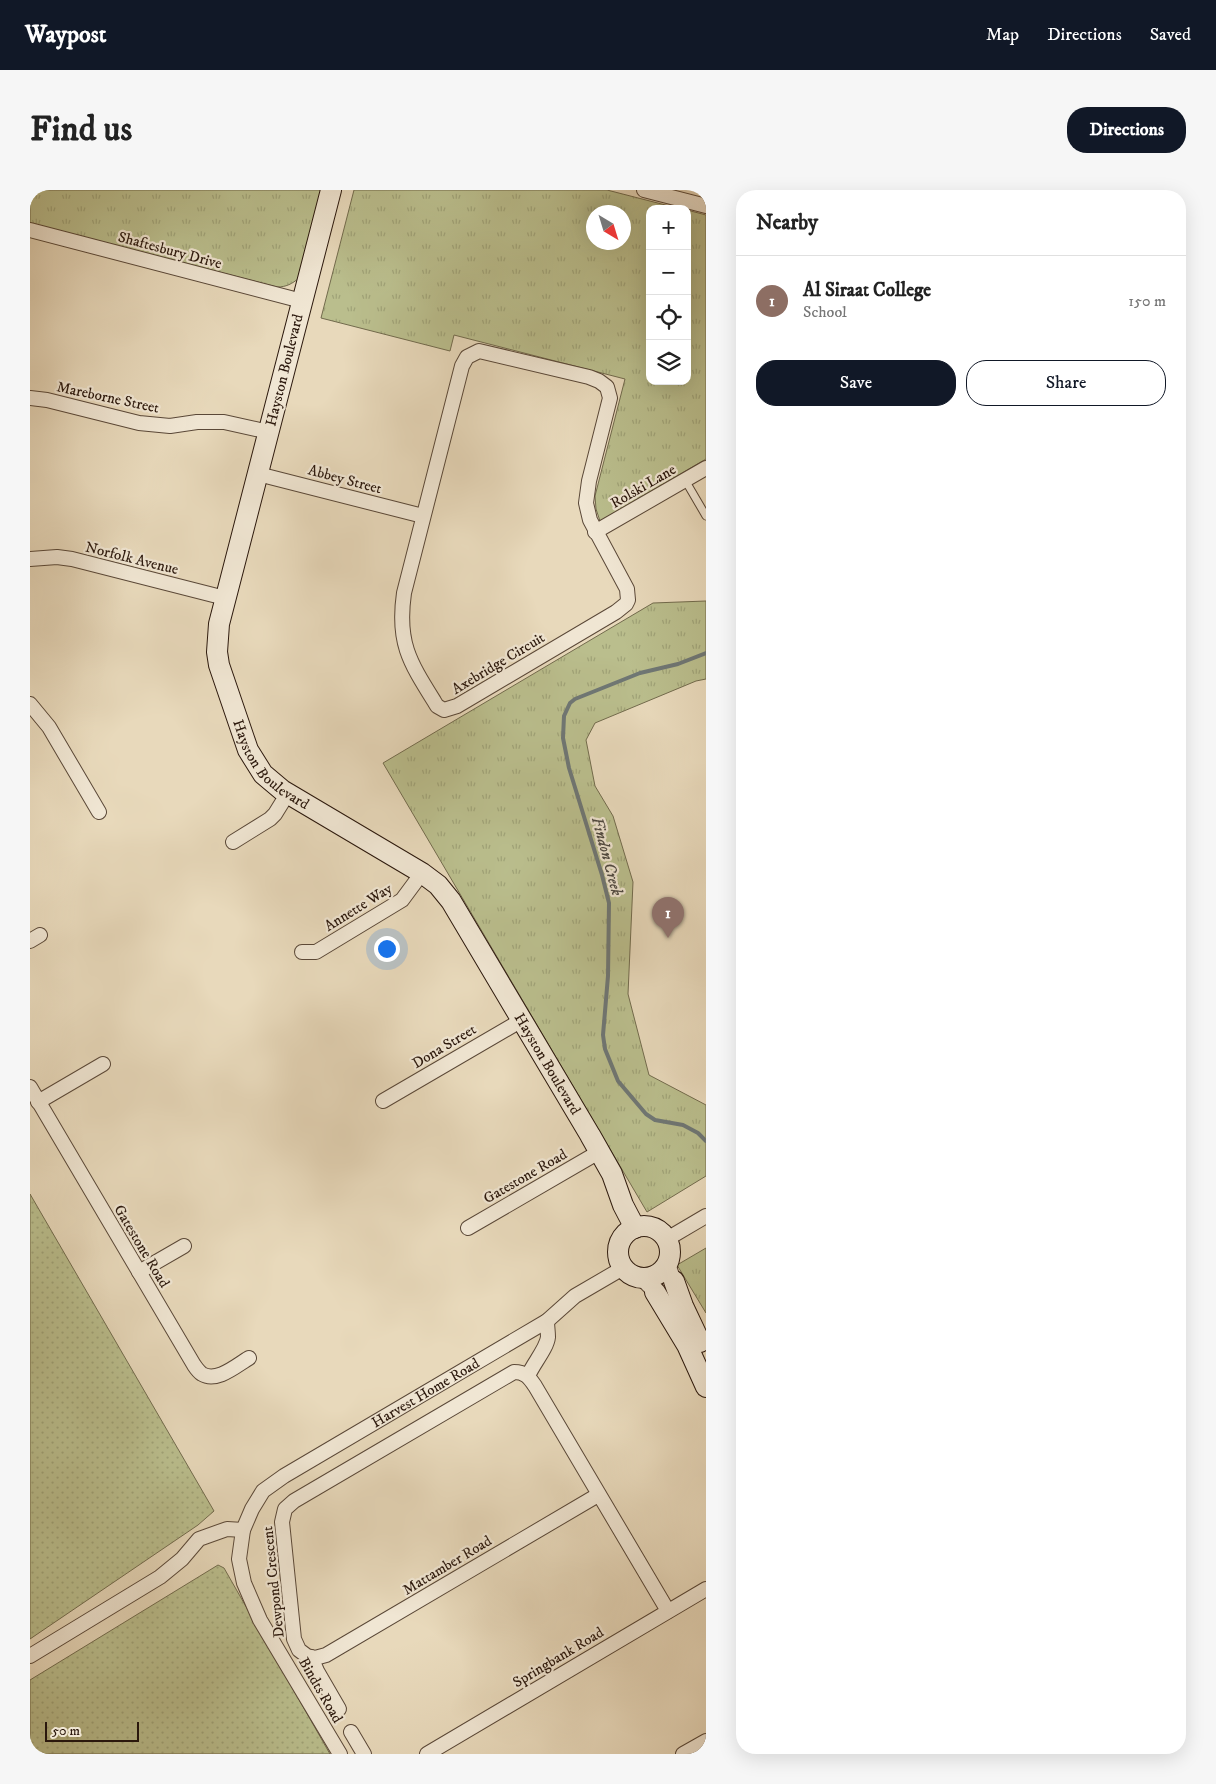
<!DOCTYPE html>
<meta charset="utf-8">
<style>
:root{--surface:#fff;--page:#f6f6f6;--text:#222;--muted:#767676;--line:#e0e0e0;--accent:#111827}
body{margin:0;font-family:"IM FELL DW Pica",serif;background:var(--page);color:var(--text)}
.controls{position:absolute;right:15px;top:15px;display:grid;overflow:hidden;border-radius:10px;box-shadow:0 5px 20px #0002}
.controls button{width:45px;height:45px;display:grid;place-items:center;padding:0;border:0;border-bottom:1px solid var(--line);background:var(--surface);color:var(--text);font:25px sans-serif}
.compass{position:absolute;left:556px;top:15px;width:45px;height:45px;border-radius:50%;background:var(--surface);box-shadow:0 5px 20px #0002;rotate:142deg}
.scale{position:absolute;left:15px;bottom:12px;width:94px;box-sizing:border-box;padding-left:5px;border:2px solid #2b180d;border-top:0;font-size:14px;line-height:18px;white-space:nowrap;color:#2b180d;-webkit-text-stroke:4px #f0e6d3;paint-order:stroke}
.you{position:absolute;left:356px;top:758px;width:18px;height:18px;margin:-12px;border:4px solid #fff;border-radius:50%;background:#1a73e8;box-shadow:0 0 0 8px #1a73e833}
.badge{display:grid;place-items:center;width:32px;height:32px;border-radius:50%;background:var(--accent);color:#fff;font-size:16px;font-weight:700}
.pin{position:absolute;translate:-50% -41px;filter:drop-shadow(0 1px 2px #0008)}
.pin::after{content:'';position:absolute;top:26px;width:18px;height:15px;background:inherit;clip-path:polygon(0 0,100% 0,50% 100%)}
.list{margin:0;padding:0;list-style:none}
h2{display:flex;justify-content:space-between;align-items:center;height:65px;margin:0;padding:0 20px;font-size:21px}
h2 small{font-size:16px;font-weight:400;color:var(--muted)}
.list li{display:grid;grid-template-columns:32px 1fr auto;gap:15px;align-items:center;box-sizing:border-box;height:90px;padding:0 20px;border-top:1px solid var(--line)}
.list b{display:block;font-size:19px;white-space:nowrap}
.list p{margin:0;font-size:16px;white-space:nowrap;color:var(--muted)}
.list em{font-size:16px;font-style:normal;color:var(--muted)}
.actions{display:flex;gap:10px;padding:15px 20px}
.actions a{flex:1;padding:11px 0;border:1px solid var(--accent);border-radius:20px;text-align:center;font-size:18px;color:var(--accent)}
.actions .main{background:var(--accent);color:#fff}
.icon{flex:none;width:28px;height:28px;fill:none;stroke:currentColor;stroke-width:2;stroke-linecap:round;stroke-linejoin:round}
.map{position:relative;flex:none;width:676px;height:1564px;overflow:hidden;border-radius:20px}
header{display:flex;align-items:center;gap:30px;box-sizing:border-box;height:70px;padding:0 25px;background:var(--accent);color:#fff}
header strong{font-size:24px}
nav{display:flex;gap:28px;margin-inline-start:auto;font-size:18px}
.intro{display:flex;align-items:center;justify-content:space-between;box-sizing:border-box;height:120px;padding:0 30px}
h1{margin:0;font-size:35px}
.button{padding:12px 22px;border-radius:20px;background:var(--accent);color:#fff;font-size:18px;font-weight:700}
main{display:flex;gap:30px;padding:0 30px}
aside{flex:1;background:var(--surface);border-radius:20px;box-shadow:0 5px 20px #0002}
.map>svg:first-child{display:block}
.grass{fill:url(#grass-dots);stroke:#726b4d}
.park{fill:url(#park-tufts);stroke:#726b4d;fill-rule:evenodd}
.lines{fill:none;stroke-linecap:round;stroke-linejoin:round}
.stream{stroke:#6f7775;stroke-width:4}
.lane-casing{stroke:#5a4838;stroke-width:9}
.street-casing{stroke:#5a4838;stroke-width:16}
.secondary-casing{stroke:#2b180d;stroke-width:22}
.lane{stroke:#f0e6d3;stroke-width:7}
.street{stroke:#f0e6d3;stroke-width:14}
.secondary{stroke:#f0e6d3;stroke-width:20}
.labels{text-anchor:middle;stroke-width:4.5;stroke-linejoin:round;paint-order:stroke}
.street-label{font-size:15px;fill:#2b180d;stroke:#f0e6d3}
.water-label{font-size:16px;font-style:italic;fill:#4d4841;stroke:#f0e6d3}
</style>
<header>
<strong>Waypost</strong>
<nav><a>Map</a><a>Directions</a><a>Saved</a></nav>
</header>
<div class="intro"><h1>Find us</h1><a class="button">Directions</a></div>
<main>
<div class="map">
<svg width="676" height="1564" viewBox="0 0 676 1564">
<defs>
<pattern id="grass-dots" width="8" height="8" patternUnits="userSpaceOnUse" patternTransform="scale(1.25)"><rect width="8" height="8" fill="#babe8d"/><path d="M2 2h.1M6 6h.1" fill="none" stroke="#a0a378" stroke-width="1.8" stroke-linecap="round"/></pattern>
<pattern id="park-tufts" width="24" height="20" patternUnits="userSpaceOnUse" patternTransform="scale(1.25)"><rect width="24" height="20" fill="#babe8d"/><path d="M3 7l-1-3M5 7V3M7 7l1-3M15 17l-1-3M17 17v-4M19 17l1-3" fill="none" stroke="#a0a378"/></pattern>
</defs>
<rect width="100%" height="100%" fill="#e8d9bb"/>
<filter id="stains"><feTurbulence type="fractalNoise" baseFrequency=".004" numOctaves="4"/><feColorMatrix values="0 0 0 0 .2 0 0 0 0 .09 0 0 0 0 .02 0 0 0 .5 -.17"/></filter>
<radialGradient id="worn" r=".72"><stop offset=".6" stop-color="#630" stop-opacity="0"/><stop offset="1" stop-color="#630" stop-opacity=".3"/></radialGradient>
<!-- grass -->
<g class="grass">
<path d="M 0,1004 L 184,1321 L 168,1335 L 0,1449 Z"/>
<path d="M 188,1375 L 194,1378 L 300,1564 L 0,1564 L 0,1490 Z"/>
</g>
<!-- park -->
<g class="park">
<path d="M 0,0 L 292,0 L 269,88 C 262,94 256,97 247,97 L 0,33 Z"/>
<path d="M 324,0 L 577,0 L 651,19 L 620,19 L 620,191 L 657,191 L 657,20 L 676,25 L 676,269 L 570,331 L 566,319 L 565,306 L 595,189 L 424,145 L 420,161 L 291,128 ZM 594,22 L 594,52 L 564,52 L 564,22 Z"/>
<path d="M 676,411 L 676,489 L 666,491 L 565,533 L 556,550 L 565,596 L 583,626 L 603,692 L 598,804 L 619,885 L 676,915 L 676,986 L 617,1022 L 353,573 L 623,413 Z"/>
<path d="M 676,1058 L 676,1123 L 647,1075 Z"/>
</g>
<g class="lines">
<!-- stream -->
<path class="stream" d="M 676,463 L 648,474 L 610,483 L 545,509 L 540,513 L 534,526 L 533,548 L 539,578 L 572,685 L 579,713 L 578,786 L 573,845 L 575,859 L 588,891 L 616,924 L 625,930 L 653,935 L 668,943 L 676,951"/>
<defs>
<path id="lane" d="M 655,290 L 676,326"/>
<g id="street">
<path d="M 614,0 L 676,16"/>
<path d="M 0,40 L 272,111"/>
<path d="M 449,161 L 559,187 L 569,191 L 577,197 L 580,208 L 559,291 L 556,313 L 560,330 L 597,399 L 598,410 L 596,414 L 586,422 L 427,516 L 414,520 L 407,516 L 404,511 C 379,471 367,452 374,403 L 432,176 L 437,167 Z"/>
<path d="M 0,208 L 17,210 L 109,233 L 140,236 L 167,232 L 194,232 L 239,242"/>
<path d="M 228,284 L 393,326"/>
<path d="M 565,342 L 676,278"/>
<path d="M 0,369 L 27,367 L 42,369 L 195,408"/>
<path d="M 0,514 L 19,537 L 69,622"/>
<path d="M 203,652 L 240,629 L 245,624 L 258,603"/>
<path d="M 0,751 L 10,745"/>
<path d="M 272,762 L 286,762 L 372,710 L 392,683"/>
<path d="M 0,897 L 164,1175 C 166,1178 169,1182 172,1184 C 187,1193 207,1175 219,1168"/>
<path d="M 353,911 L 492,830"/>
<path d="M 8,912 L 73,874"/>
<path d="M 438,1038 L 569,962"/>
<path d="M 637,1049 L 676,1026"/>
<path d="M 638,1074 L 644,1091"/>
<path d="M 109,1082 L 154,1056"/>
<path d="M 612,1089 L 625,1102"/>
<path d="M 498,1186 C 503,1174 517,1158 518,1147 C 518,1142 517,1136 517,1131"/>
<path d="M 568,1305 L 296,1465 L 285,1468 L 277,1466 L 269,1460 L 264,1449 L 252,1332 L 255,1319 L 264,1311 L 484,1182 C 495,1182 499,1187 505,1196 L 638,1421"/>
<path d="M 0,1466 L 130,1387 L 152,1369 L 169,1349 L 197,1339 L 213,1340"/>
<path d="M 281,1467 L 287,1481 L 309,1519"/>
<path d="M 321,1542 L 334,1564"/>
<path id="s1" d="M 310,1564 L 230,1430 L 214,1393 L 209,1369 L 213,1340 L 222,1319 L 233,1301 L 254,1286 L 517,1131 L 545,1106 L 593,1078"/>
<path d="M 397,1564 L 676,1399"/>
<path d="M 653,1564 L 676,1551"/>
</g>
<g id="secondary">
<path id="s2" d="M 301,0 L 189,434 L 187,462 L 189,475 L 218,560 L 233,584 L 252,600 L 392,683 L 408,695 L 421,711 L 560,945 L 582,984 L 593,1015 L 605,1038"/>
<circle cx="614" cy="1062" r="26"/>
<path d="M 644,1091 L 653,1116 L 670,1152"/>
<path d="M 625,1102 L 657,1155 L 676,1197"/>
</g>
</defs>
<!-- lane casing -->
<use href="#lane" class="lane-casing"/>
<!-- street casing -->
<use href="#street" class="street-casing"/>
<!-- secondary casing -->
<use href="#secondary" class="secondary-casing"/>
<!-- lane -->
<use href="#lane" class="lane"/>
<!-- street -->
<use href="#street" class="street"/>
<!-- secondary -->
<use href="#secondary" class="secondary"/>
</g>
<g class="labels">
<!-- street labels -->
<g class="street-label">
<text transform="translate(140 60) rotate(15)" y="5">Shaftesbury Drive</text>
<text transform="translate(254 180) rotate(-76)" y="5">Hayston Boulevard</text>
<text transform="translate(78 207) rotate(12)" y="5">Mareborne Street</text>
<text transform="translate(315 289) rotate(15)" y="5">Abbey Street</text>
<text transform="translate(613 296) rotate(-30)" y="5">Rolski Lane</text>
<text transform="translate(102 368) rotate(14)" y="5">Norfolk Avenue</text>
<text transform="translate(468 473) rotate(-31)" y="5">Axebridge Circuit</text>
<text dy="5" stroke="none"><textPath href="#s2" startOffset="605">Hayston Boulevard</textPath></text>
<text transform="translate(328 717) rotate(-32)" y="5">Annette Way</text>
<text transform="translate(414 856) rotate(-31)" y="5">Dona Street</text>
<text dy="5" stroke="none"><textPath href="#s2" startOffset="1025">Hayston Boulevard</textPath></text>
<text transform="translate(495 986) rotate(-30)" y="5">Gatestone Road</text>
<text transform="translate(112 1056) rotate(59)" y="5">Gatestone Road</text>
<text dy="5" stroke="none"><textPath href="#s1" startOffset="484">Harvest Home Road</textPath></text>
<text transform="translate(417 1375) rotate(-31)" y="5">Mattamber Road</text>
<text transform="translate(243 1392) rotate(-96)" y="5">Dewpond Crescent</text>
<text transform="translate(528 1467) rotate(-31)" y="5">Springbank Road</text>
<text transform="translate(291 1500) rotate(60)" y="5">Bindts Road</text>
</g>
<!-- water labels -->
<g class="water-label">
<text transform="translate(578 666) rotate(75)" y="6">Findon Creek</text>
</g>
</g>
<rect width="100%" height="100%" filter="url(#stains)"/>
<rect width="100%" height="100%" fill="url(#worn)"/>
</svg>
<div class="controls">
<button>+</button>
<button>−</button>
<button><svg class="icon" aria-label="locate" viewBox="0 0 24 24"><circle cx="12" cy="12" r="6"/><path d="M12 2v4M12 18v4M2 12h4M18 12h4"/></svg></button>
<button><svg class="icon" aria-label="layers" viewBox="0 0 24 24"><path d="M12 4l9 5-9 5-9-5zM3 14l9 5 9-5"/></svg></button>
</div>
<svg class="compass" viewBox="-18 -18 36 36"><path d="M0-13l5 13h-10z" fill="#e53935"/><path d="M0 13l5-13h-10z" fill="#767676"/></svg>
<div class="scale">50 m</div>
<div class="you"></div>
<div class="pin badge" style="left:638px;top:748px;background:#8d6e63">1</div>
</div>
<aside>
<h2>Nearby<small></small></h2>
<ul class="list">
<li><span class="badge" style="background:#8d6e63">1</span><div><b>Al Siraat College</b><p>School</p></div><em>150 m</em></li>
</ul>
<div class="actions"><a class="main">Save</a><a>Share</a></div>
</aside>
</main>
